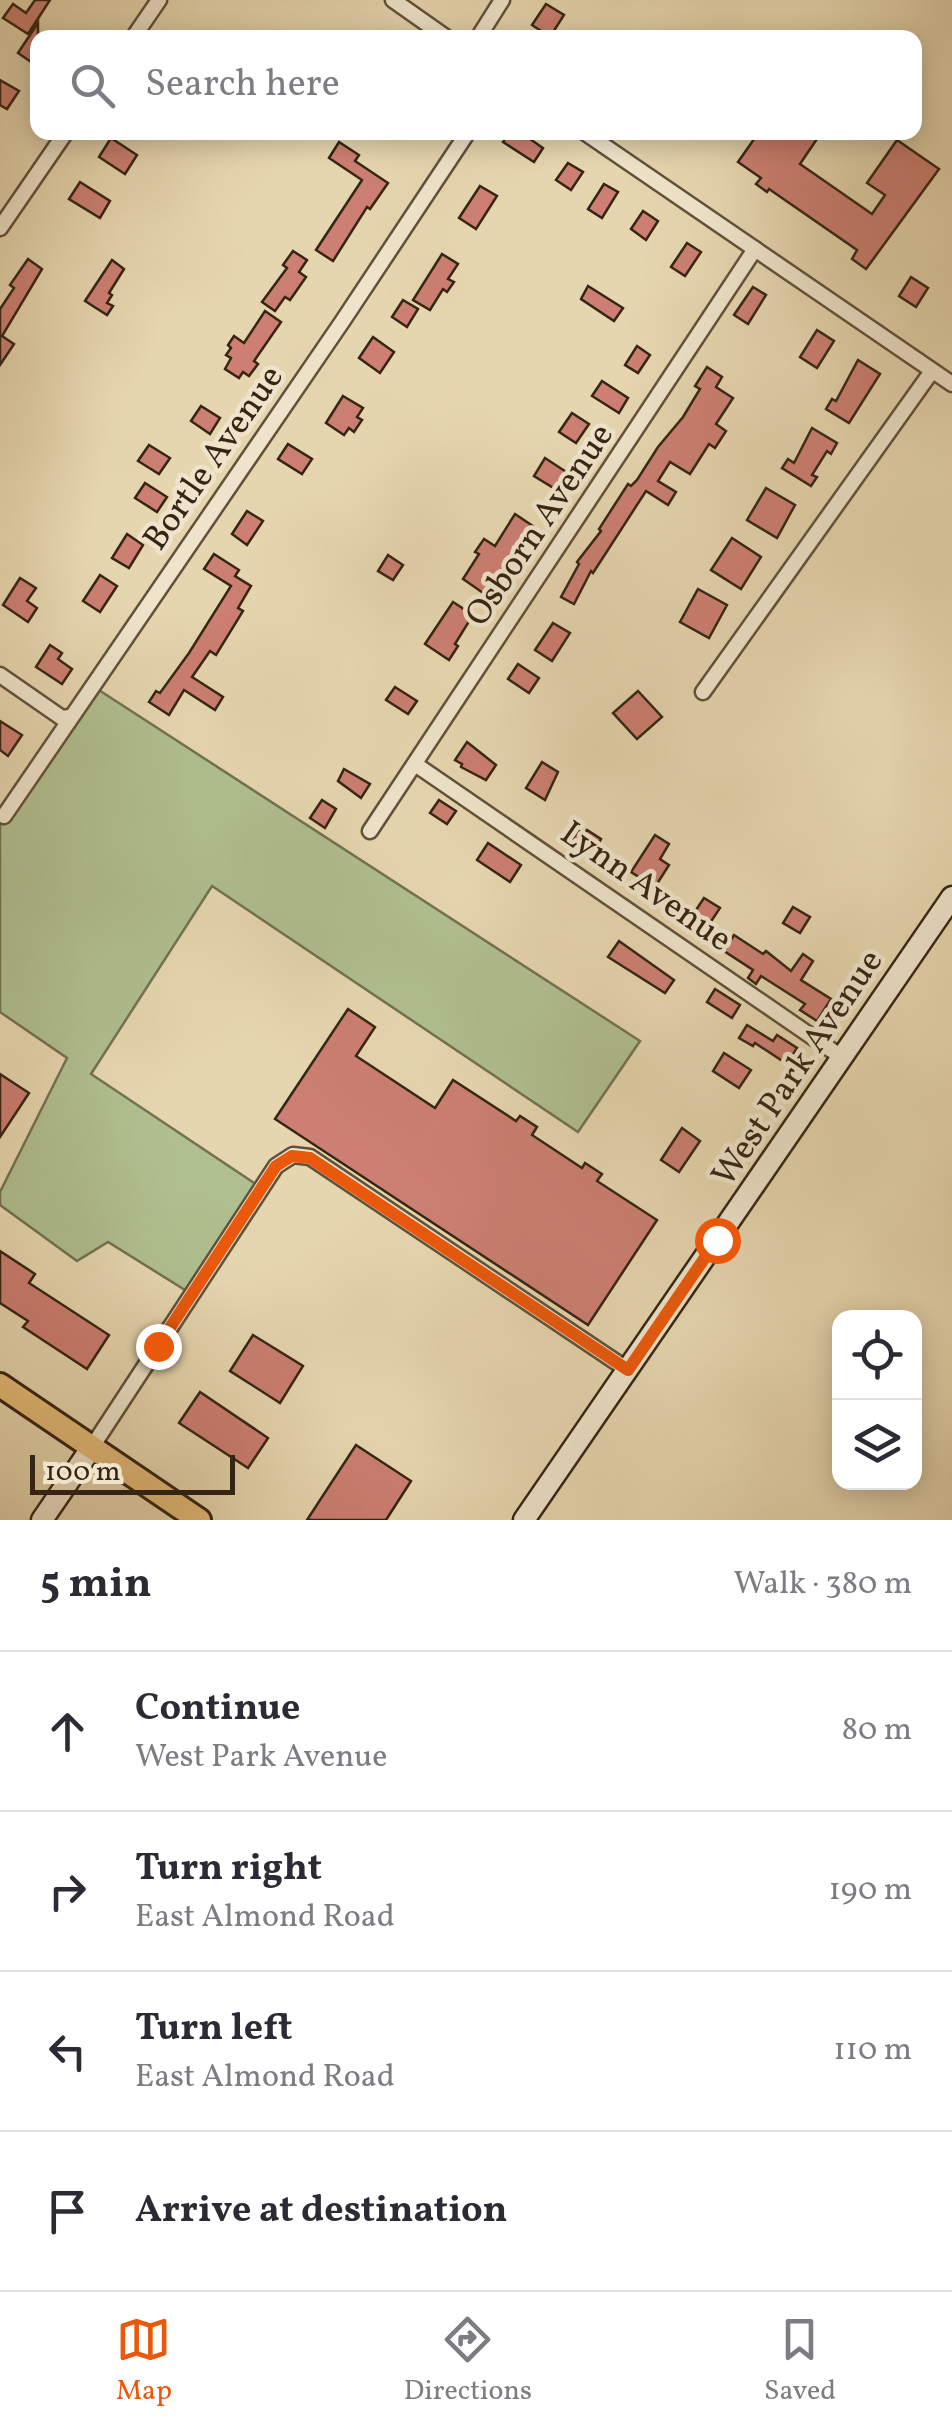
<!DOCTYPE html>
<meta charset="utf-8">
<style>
:root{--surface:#fff;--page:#f7f7f7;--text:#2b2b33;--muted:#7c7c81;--line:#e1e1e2;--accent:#ea580c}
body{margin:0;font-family:Vollkorn,serif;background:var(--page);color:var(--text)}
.controls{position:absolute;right:30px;bottom:30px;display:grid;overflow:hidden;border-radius:20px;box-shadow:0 5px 25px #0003}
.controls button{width:90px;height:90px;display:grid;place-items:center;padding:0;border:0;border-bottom:2px solid var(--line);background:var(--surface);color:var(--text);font:50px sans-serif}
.scale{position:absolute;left:30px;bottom:25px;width:205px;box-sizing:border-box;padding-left:10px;border:5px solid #352512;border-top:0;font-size:28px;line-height:35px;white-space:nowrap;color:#352512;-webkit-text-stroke:8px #efe4cb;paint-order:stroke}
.stop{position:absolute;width:30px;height:30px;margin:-22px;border:8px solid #ea580c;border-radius:50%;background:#fff}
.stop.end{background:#ea580c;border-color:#fff;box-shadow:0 2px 10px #0008}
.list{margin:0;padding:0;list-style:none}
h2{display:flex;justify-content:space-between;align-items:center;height:130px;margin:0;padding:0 40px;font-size:42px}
h2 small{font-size:32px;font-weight:400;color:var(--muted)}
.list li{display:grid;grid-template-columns:65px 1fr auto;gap:30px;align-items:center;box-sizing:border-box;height:160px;padding:0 40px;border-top:2px solid var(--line)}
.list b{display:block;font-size:38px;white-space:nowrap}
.list p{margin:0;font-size:32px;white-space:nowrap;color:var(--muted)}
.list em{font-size:32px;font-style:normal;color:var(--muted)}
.icon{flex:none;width:55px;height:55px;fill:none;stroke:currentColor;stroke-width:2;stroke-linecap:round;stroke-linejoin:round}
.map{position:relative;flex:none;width:952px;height:1520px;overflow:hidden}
.search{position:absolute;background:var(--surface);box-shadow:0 5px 25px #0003;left:30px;right:30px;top:30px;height:110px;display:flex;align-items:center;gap:25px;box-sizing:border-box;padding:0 35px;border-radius:20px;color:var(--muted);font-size:38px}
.sheet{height:770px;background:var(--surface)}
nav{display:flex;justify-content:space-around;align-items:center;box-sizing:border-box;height:140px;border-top:2px solid var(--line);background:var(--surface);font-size:28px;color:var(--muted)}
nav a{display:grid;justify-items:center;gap:5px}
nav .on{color:var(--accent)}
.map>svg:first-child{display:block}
.green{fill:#b0bf8f;stroke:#727250;stroke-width:2.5}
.building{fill:#cc7f72;stroke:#352512;stroke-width:2.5}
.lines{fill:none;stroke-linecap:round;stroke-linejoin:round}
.street-casing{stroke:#615139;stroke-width:19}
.secondary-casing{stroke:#352512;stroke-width:25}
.primary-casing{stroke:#352512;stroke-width:28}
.street{stroke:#efe4cb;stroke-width:14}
.secondary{stroke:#efe4cb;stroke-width:20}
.primary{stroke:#e3bb78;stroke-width:22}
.route{stroke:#ea580c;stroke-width:12}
.labels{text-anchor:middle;stroke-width:9;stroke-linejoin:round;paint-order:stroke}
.street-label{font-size:35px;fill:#352512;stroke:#efe4cb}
</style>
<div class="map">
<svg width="952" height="1520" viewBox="0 0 952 1520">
<rect width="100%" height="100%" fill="#e6d6af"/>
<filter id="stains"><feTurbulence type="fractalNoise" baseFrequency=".002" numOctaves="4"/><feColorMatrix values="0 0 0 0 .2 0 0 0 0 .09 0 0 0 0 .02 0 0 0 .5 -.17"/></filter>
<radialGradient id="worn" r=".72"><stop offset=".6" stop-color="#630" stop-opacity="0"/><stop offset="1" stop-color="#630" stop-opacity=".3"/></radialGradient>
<!-- green -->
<path class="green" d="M 88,683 L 640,1041 L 578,1132 L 212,886 L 91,1074 L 263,1189 L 193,1295 L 108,1242 L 77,1261 L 0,1205 L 0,1192 L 67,1058 L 0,1012 L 0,814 Z"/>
<!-- building -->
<g class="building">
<path d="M 35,0 L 50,0 L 28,34 L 3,18 L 13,4 L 26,13 Z"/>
<path d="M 546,4 L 564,15 L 550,37 L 532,25 Z"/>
<path d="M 38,23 L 38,58 L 34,64 L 18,53 Z"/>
<path d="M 0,80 L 19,91 L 7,109 L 0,105 Z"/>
<path d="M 510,132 L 520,132 L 543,148 L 534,162 L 503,142 Z"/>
<path d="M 759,132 L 814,132 L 819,136 L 800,164 L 872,214 L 885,195 L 867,183 L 897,140 L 939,169 L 866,269 L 852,259 L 857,250 L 769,189 L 767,192 L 756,184 L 761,178 L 738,162 Z"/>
<path d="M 111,138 L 137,155 L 125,174 L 99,157 Z"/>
<path d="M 339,142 L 359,155 L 355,161 L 388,183 L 370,209 L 367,207 L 333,261 L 316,250 L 362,180 L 329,158 Z"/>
<path d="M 568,163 L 583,172 L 571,190 L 556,180 Z"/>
<path d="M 80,182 L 110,201 L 100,218 L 69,199 Z"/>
<path d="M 604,184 L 618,192 L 602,218 L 588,209 Z"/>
<path d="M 480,186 L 497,196 L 476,229 L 459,218 Z"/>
<path d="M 643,211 L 658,221 L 646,240 L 631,229 Z"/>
<path d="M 687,243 L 701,252 L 685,276 L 671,267 Z"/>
<path d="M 293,251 L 307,260 L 299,272 L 306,277 L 290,300 L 285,297 L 275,311 L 262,302 L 287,268 L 283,265 Z"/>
<path d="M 442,254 L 458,264 L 448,279 L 454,282 L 447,292 L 443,289 L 430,310 L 413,300 Z"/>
<path d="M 28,259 L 42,269 L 2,336 L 14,344 L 0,365 L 0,309 L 14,288 L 10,285 Z"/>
<path d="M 112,260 L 124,269 L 109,293 L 112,295 L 107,303 L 113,306 L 107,315 L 85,301 Z"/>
<path d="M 911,277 L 928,288 L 916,307 L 899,296 Z"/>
<path d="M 588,286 L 623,308 L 614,321 L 581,299 Z"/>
<path d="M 753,287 L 766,295 L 748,324 L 734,315 Z"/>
<path d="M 403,300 L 418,309 L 407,327 L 392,317 Z"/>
<path d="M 265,311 L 281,322 L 254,361 L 258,364 L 249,376 L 243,372 L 239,378 L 225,369 L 231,358 L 226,355 L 231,348 L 228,345 L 234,336 L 244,343 Z"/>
<path d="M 817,330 L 834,341 L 817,368 L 800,357 Z"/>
<path d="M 373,337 L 394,352 L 380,373 L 359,358 Z"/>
<path d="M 637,346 L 650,355 L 638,373 L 625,365 Z"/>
<path d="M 858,360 L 880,374 L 849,423 L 826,409 L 832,399 L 836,401 Z"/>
<path d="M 707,367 L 722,377 L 716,387 L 733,398 L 716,424 L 726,431 L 715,448 L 709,444 L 690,474 L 670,462 L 658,481 L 676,492 L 668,505 L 646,491 L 593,573 L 591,571 L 574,604 L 561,597 L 579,564 L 577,562 L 601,531 L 599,529 L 628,484 L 631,486 L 637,480 L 658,447 L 683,417 L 700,389 L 695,386 Z"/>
<path d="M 602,381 L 628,398 L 619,413 L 592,396 Z"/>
<path d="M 343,396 L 363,408 L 357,417 L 362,420 L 354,432 L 349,428 L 344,435 L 326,423 Z"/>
<path d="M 201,406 L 220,418 L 210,434 L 191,421 Z"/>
<path d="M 572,413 L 589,424 L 576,443 L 559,432 Z"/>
<path d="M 812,428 L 837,443 L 831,454 L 827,451 L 812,475 L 817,477 L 811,486 L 782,468 L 788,459 L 794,463 Z"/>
<path d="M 288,444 L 312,459 L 302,474 L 278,459 Z"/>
<path d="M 149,445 L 170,458 L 159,474 L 138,461 Z"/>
<path d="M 545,458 L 571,475 L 560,492 L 534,476 Z"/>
<path d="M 145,483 L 167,497 L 157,512 L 135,498 Z"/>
<path d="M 766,488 L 795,505 L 777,538 L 747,520 Z"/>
<path d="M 247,511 L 263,521 L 247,545 L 232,534 Z"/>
<path d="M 515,514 L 536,528 L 526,544 L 521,540 L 486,595 L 463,579 L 479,554 L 475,552 L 484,539 L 495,546 Z"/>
<path d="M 127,534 L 143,545 L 129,568 L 112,558 Z"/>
<path d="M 732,538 L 761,557 L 741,589 L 711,570 Z"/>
<path d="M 214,554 L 239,570 L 235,576 L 251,586 L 238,608 L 243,611 L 216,655 L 210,651 L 192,677 L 223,697 L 215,710 L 184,690 L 169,715 L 149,702 L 156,691 L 160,693 L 189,653 L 231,586 L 204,569 Z"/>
<path d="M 388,555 L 403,565 L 393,580 L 378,571 Z"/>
<path d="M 100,575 L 117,586 L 100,612 L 83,601 Z"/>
<path d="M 20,578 L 36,588 L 27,601 L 37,608 L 28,622 L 3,605 Z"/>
<path d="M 698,589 L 727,605 L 709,638 L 680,622 Z"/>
<path d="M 453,602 L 473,615 L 455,644 L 458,646 L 449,660 L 425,644 Z"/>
<path d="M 553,623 L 570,633 L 552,661 L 535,650 Z"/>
<path d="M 50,645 L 62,653 L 58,659 L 72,669 L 62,684 L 36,667 Z"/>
<path d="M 518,664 L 539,678 L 529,693 L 508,679 Z"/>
<path d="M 395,687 L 417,701 L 408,714 L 386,700 Z"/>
<path d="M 638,691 L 662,717 L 637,739 L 613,713 Z"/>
<path d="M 0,721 L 22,735 L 8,756 L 0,750 Z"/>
<path d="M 467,742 L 496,765 L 486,780 L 461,767 L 462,764 L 455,760 Z"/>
<path d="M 542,762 L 558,772 L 545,800 L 526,788 Z"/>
<path d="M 344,769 L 370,784 L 361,798 L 338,781 Z"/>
<path d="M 322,800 L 336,809 L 325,828 L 310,818 Z"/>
<path d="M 439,800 L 456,811 L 447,824 L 430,813 Z"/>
<path d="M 578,830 L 584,835 L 587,830 L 601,839 L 592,855 L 571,842 Z"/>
<path d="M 655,835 L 669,844 L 660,859 L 669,865 L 655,887 L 631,872 Z"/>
<path d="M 488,843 L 521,865 L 510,882 L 477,860 Z"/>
<path d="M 704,898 L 720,908 L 704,932 L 688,922 Z"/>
<path d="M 793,907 L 810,917 L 800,933 L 783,923 Z"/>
<path d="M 734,935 L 763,954 L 766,951 L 791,971 L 803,954 L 813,961 L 801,980 L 831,999 L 817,1021 L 800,1010 L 805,1004 L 761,976 L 756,984 L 748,978 L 753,970 L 724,951 Z"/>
<path d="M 619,941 L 674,980 L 665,993 L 608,957 Z"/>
<path d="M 715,989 L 740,1005 L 732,1018 L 707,1002 Z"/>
<path d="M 348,1009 L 375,1027 L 356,1056 L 435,1108 L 453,1080 L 516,1121 L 520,1116 L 537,1127 L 532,1135 L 582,1168 L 585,1163 L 602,1174 L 597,1181 L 657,1220 L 588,1325 L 275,1119 Z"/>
<path d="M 747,1025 L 773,1041 L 777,1035 L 797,1048 L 787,1064 L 755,1043 L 753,1046 L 739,1038 Z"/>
<path d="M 724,1053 L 751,1070 L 739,1088 L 713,1071 Z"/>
<path d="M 0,1074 L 29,1093 L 0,1137 Z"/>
<path d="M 682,1128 L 700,1141 L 679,1172 L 661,1160 Z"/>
<path d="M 0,1251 L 35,1274 L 29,1283 L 109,1335 L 87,1369 L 23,1327 L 28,1321 L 0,1303 Z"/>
<path d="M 253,1335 L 303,1366 L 280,1403 L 230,1371 Z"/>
<path d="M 200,1392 L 268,1438 L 248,1468 L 179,1423 Z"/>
<path d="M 356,1445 L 411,1481 L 386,1520 L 307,1520 Z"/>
</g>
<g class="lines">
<defs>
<g id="street">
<path d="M 393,0 L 447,38"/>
<path d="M 133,38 L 159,0"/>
<path d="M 478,38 L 502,0"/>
<path d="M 584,132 L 952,384"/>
<path d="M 0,228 L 66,132"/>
<path d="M 0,675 L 62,718 L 70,717"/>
<path d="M 703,692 L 932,371"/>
<path d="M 415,764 L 843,1058"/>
<path d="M 4,816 L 342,322 L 468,132"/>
<path d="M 370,831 L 755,249"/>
<path d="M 92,1447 L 276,1166 L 293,1155 L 310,1157 L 628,1370"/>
</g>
<g id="secondary">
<path d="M 42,1520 L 92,1447"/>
<path d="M 524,1520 L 952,897"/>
</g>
<path id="primary" d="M 0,1385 L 199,1520"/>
</defs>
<!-- street casing -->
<use href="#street" class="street-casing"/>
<!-- secondary casing -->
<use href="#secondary" class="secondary-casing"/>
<!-- primary casing -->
<use href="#primary" class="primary-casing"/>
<!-- street -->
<use href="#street" class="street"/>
<!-- secondary -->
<use href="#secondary" class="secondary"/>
<!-- primary -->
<use href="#primary" class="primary"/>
</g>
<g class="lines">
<!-- route -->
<path class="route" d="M 158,1346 L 276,1166 L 292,1156 L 310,1158 L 628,1370 L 717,1240"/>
</g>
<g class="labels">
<!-- street labels -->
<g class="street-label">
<text transform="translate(212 457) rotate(-55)" y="12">Bortle Avenue</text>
<text transform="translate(538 524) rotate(-56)" y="12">Osborn Avenue</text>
<text transform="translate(647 885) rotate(35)" y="12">Lynn Avenue</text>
<text transform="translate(796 1067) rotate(-56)" y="12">West Park Avenue</text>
</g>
</g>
<rect width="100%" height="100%" filter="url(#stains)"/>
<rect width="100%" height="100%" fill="url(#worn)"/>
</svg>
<div class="controls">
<button><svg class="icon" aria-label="locate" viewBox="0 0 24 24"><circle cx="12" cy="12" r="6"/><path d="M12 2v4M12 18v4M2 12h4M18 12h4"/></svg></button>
<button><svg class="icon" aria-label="layers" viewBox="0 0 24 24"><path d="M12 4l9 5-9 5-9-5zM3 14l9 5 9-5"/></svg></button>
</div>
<div class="scale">100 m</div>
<div class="stop" style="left:717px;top:1240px"></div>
<div class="stop end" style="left:158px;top:1346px"></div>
<div class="search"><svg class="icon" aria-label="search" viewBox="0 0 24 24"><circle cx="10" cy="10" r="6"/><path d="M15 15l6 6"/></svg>Search here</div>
</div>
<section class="sheet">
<h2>5 min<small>Walk · 380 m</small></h2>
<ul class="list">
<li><svg class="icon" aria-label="ahead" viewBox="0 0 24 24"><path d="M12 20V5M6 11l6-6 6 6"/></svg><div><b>Continue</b><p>West Park Avenue</p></div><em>80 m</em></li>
<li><svg class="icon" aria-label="right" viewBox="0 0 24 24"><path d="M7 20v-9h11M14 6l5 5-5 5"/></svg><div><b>Turn right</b><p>East Almond Road</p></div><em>190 m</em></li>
<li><svg class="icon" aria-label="left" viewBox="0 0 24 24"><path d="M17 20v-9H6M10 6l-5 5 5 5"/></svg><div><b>Turn left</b><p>East Almond Road</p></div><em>110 m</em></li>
<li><svg class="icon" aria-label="arrive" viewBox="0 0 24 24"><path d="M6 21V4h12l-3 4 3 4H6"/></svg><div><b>Arrive at destination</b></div></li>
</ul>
</section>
<nav>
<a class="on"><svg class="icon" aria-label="map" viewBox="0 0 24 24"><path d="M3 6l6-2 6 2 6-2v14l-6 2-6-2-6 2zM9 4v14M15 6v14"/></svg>Map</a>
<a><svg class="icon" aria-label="directions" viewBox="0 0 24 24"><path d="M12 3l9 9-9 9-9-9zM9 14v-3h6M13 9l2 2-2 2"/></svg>Directions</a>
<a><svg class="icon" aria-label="saved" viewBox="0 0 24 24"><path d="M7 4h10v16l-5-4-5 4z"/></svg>Saved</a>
</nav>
